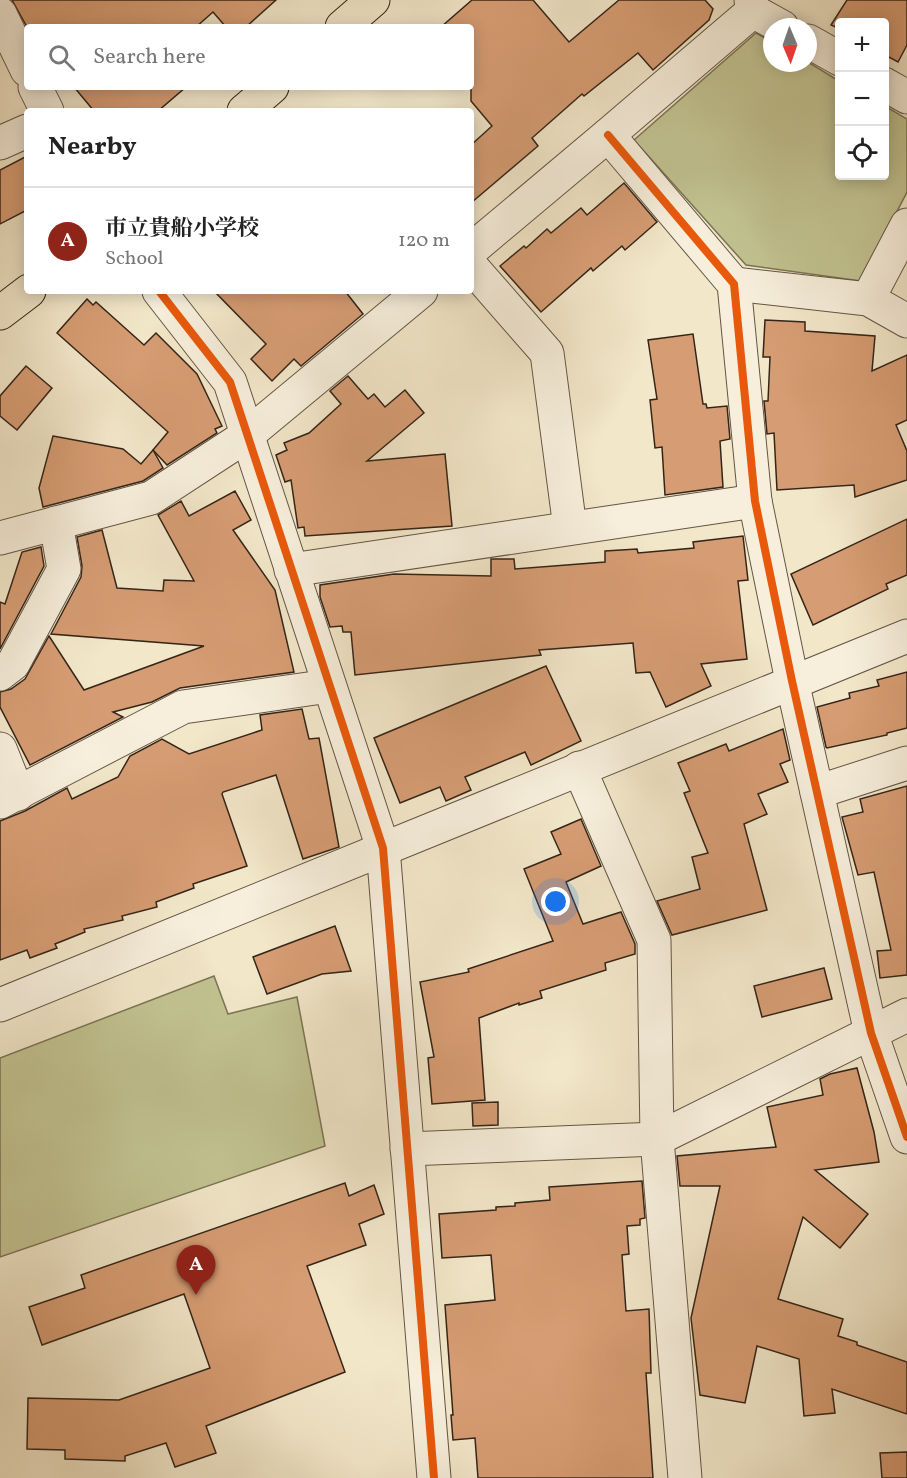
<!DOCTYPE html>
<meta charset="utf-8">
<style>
:root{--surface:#fff;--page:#f6f6f6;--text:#222;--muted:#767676;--line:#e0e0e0;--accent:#8f2418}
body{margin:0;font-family:Vollkorn,"Noto Serif JP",serif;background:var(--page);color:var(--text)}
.controls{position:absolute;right:18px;top:18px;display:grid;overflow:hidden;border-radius:6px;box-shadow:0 3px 15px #0003}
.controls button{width:54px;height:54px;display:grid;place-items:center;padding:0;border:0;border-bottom:2px solid var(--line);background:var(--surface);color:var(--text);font:30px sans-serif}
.compass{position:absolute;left:763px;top:18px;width:54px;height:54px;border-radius:50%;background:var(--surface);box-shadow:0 3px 15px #0003;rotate:178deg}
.you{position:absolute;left:556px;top:902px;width:21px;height:21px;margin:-15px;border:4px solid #fff;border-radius:50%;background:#1a73e8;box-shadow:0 0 0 9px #1a73e833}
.badge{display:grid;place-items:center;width:39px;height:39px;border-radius:50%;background:var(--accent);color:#fff;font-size:20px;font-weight:700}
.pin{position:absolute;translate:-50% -50px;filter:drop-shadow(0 2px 3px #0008)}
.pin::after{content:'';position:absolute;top:32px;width:21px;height:18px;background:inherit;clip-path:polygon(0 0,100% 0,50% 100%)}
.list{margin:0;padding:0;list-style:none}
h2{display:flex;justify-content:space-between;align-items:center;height:78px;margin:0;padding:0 24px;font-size:26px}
h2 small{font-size:20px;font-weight:400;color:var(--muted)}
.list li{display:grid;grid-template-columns:39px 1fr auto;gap:18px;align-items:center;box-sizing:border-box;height:108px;padding:0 24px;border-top:2px solid var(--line)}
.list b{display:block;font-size:22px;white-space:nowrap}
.list p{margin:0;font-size:20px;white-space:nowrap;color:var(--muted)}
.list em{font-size:20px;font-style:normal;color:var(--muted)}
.icon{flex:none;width:33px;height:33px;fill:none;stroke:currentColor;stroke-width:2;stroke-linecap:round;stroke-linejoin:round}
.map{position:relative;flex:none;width:907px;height:1478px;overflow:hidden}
.search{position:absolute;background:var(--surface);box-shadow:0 3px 15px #0003;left:24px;top:24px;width:450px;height:66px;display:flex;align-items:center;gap:15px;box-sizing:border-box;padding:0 21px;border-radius:6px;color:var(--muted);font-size:22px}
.panel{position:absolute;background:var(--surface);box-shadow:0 3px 15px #0003;left:24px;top:108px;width:450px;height:186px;border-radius:6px}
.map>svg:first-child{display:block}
.green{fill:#c2c391;stroke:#7b7455;stroke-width:1.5}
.building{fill:#d69c73;stroke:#342519;stroke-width:1.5}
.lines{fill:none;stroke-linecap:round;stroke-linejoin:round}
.minor-casing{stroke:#645645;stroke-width:35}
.tertiary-casing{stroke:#645645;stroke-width:35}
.primary-casing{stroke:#342519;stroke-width:35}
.minor{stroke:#f7efdc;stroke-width:33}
.tertiary{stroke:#f7efdc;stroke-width:33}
.primary{stroke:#f2e7c9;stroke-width:33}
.cycleway-casing{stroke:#f7efdc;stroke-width:11}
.cycleway{stroke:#e8590c;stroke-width:8}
</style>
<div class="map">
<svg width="907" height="1478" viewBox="0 0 907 1478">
<rect width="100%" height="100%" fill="#f2e7c9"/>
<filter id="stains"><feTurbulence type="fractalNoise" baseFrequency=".00333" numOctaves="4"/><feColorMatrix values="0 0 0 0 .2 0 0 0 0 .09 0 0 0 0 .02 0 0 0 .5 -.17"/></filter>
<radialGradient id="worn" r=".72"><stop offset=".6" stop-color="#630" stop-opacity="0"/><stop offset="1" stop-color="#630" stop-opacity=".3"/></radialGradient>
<!-- green -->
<g class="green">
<path d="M 756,33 L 772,42 L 772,63 L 808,62 L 839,81 L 840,176 L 884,176 L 885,106 L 907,119 L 907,192 L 861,281 L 746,265 L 634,140 Z"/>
<path d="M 214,976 L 228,1014 L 297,997 L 325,1146 L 0,1257 L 0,1058 Z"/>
</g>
<!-- building -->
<g class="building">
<path d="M 12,0 L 276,0 L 246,27 L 226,27 L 213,12 L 196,27 L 27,27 Z"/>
<path d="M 472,0 L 533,0 L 569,42 L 619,0 L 705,0 L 713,9 L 709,20 L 653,70 L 638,53 L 584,96 L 582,94 L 532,138 L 538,146 L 471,203 L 471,145 L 492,126 L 471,101 L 471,27 L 441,27 Z"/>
<path d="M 847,0 L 907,0 L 907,45 L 898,62 L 885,55 L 885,22 L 840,22 L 840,29 L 831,25 Z"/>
<path d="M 74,87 L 186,87 L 158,111 L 94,111 Z"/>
<path d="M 27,156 L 27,210 L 0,224 L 0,170 Z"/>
<path d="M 624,183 L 657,222 L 625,250 L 622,246 L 593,271 L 591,268 L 541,312 L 500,266 L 524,246 L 526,248 L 547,229 L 551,233 L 581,208 L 587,215 Z"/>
<path d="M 214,291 L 345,291 L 363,314 L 301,366 L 294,359 L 272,381 L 251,359 L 266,344 Z"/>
<path d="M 87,299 L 93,305 L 96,302 L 144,345 L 156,333 L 197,374 L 222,426 L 215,429 L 217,433 L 167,465 L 153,450 L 168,432 L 57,333 Z"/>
<path d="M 765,320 L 805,322 L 805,331 L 875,336 L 872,371 L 907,355 L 907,420 L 896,425 L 907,451 L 907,480 L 855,497 L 854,485 L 777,490 L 774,433 L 767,434 L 764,401 L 768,401 L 770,357 L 763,357 Z"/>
<path d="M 693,334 L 703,404 L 706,404 L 707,408 L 727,406 L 730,439 L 720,441 L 723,487 L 665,495 L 662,447 L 655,448 L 650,400 L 657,399 L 648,340 Z"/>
<path d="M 26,366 L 52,388 L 17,430 L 0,416 L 0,396 Z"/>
<path d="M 348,376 L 368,399 L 374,394 L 385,407 L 405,390 L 424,413 L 367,461 L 445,454 L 452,526 L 305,536 L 304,527 L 298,528 L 291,480 L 285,482 L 276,455 L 287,450 L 284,443 L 309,433 L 341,404 L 330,391 Z"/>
<path d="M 53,436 L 123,449 L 141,464 L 153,450 L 163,468 L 143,481 L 43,507 L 39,488 Z"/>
<path d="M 235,491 L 251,520 L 233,530 L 275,590 L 294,672 L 180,688 L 152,702 L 113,712 L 123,717 L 30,765 L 0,707 L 0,692 L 11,689 L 25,679 L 49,636 L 84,690 L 204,646 L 51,634 L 81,577 L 82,566 L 77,537 L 102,530 L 117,588 L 163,591 L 164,580 L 194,581 L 158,515 L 181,501 L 189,516 Z"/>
<path d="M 907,519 L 907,575 L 886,584 L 888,589 L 813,625 L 791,574 Z"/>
<path d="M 743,536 L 748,580 L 738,581 L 747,659 L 701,664 L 711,686 L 666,707 L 650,672 L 636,673 L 633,643 L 539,650 L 541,655 L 355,675 L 351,632 L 343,632 L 342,626 L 330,627 L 320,597 L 320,585 L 394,574 L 491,576 L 491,559 L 514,559 L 515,569 L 605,562 L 605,551 L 637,549 L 638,553 L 694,548 L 693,542 Z"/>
<path d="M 41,547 L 44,566 L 0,649 L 0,602 L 5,604 L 22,552 Z"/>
<path d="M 546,666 L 581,741 L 531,765 L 525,752 L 465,777 L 471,790 L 446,801 L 440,787 L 400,803 L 374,738 Z"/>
<path d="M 907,672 L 907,728 L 887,733 L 887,735 L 827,748 L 826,747 L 817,707 L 850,698 L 849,693 L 879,686 L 877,680 Z"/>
<path d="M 302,709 L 309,739 L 319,738 L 339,847 L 303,859 L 276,775 L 223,792 L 222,794 L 247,866 L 193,884 L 194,888 L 156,902 L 157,907 L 122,916 L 123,920 L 84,929 L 85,932 L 55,944 L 57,948 L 30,958 L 27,950 L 0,960 L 0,821 L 25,811 L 67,788 L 72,799 L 118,777 L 130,756 L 162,739 L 189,754 L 262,730 L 260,715 Z"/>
<path d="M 783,729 L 790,760 L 780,764 L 788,782 L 758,794 L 767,814 L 744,824 L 767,910 L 672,935 L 657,901 L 700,889 L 692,857 L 708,853 L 684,793 L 690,791 L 678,763 L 726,744 L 729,751 Z"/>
<path d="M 907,786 L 907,975 L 880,978 L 877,951 L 891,950 L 874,872 L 858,875 L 842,817 L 863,812 L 860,799 Z"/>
<path d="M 581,819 L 601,866 L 566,882 L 583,924 L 621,912 L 635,944 L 635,954 L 605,963 L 606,970 L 540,991 L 542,998 L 519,1005 L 519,1003 L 479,1018 L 485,1100 L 432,1104 L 428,1058 L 434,1057 L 420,982 L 469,972 L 468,969 L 553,941 L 524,869 L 561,854 L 551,832 Z"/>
<path d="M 335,926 L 351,971 L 322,974 L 267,994 L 253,957 Z"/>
<path d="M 824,968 L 832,999 L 762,1017 L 754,986 Z"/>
<path d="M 857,1068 L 874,1132 L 879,1162 L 815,1170 L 868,1214 L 840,1248 L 803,1217 L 778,1299 L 843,1319 L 838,1336 L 857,1342 L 857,1345 L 907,1362 L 907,1414 L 832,1389 L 835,1413 L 804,1416 L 799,1359 L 757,1346 L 745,1403 L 700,1395 L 691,1318 L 720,1186 L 680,1186 L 677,1156 L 776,1147 L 767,1107 L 823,1095 L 820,1079 L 830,1074 Z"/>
<path d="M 498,1102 L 498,1125 L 473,1126 L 472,1103 Z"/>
<path d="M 642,1181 L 645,1218 L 640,1219 L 640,1225 L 627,1226 L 629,1254 L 622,1255 L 626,1311 L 649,1309 L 651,1373 L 646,1373 L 653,1478 L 478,1478 L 475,1438 L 453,1440 L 451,1415 L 453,1415 L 445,1305 L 495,1300 L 491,1255 L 442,1258 L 439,1214 L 496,1210 L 496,1207 L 515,1206 L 515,1203 L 550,1200 L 549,1187 Z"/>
<path d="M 345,1183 L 349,1196 L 374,1185 L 384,1214 L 359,1224 L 366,1245 L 307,1266 L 345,1372 L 206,1426 L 216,1453 L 175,1467 L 166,1443 L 125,1456 L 125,1461 L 65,1459 L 65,1450 L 27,1449 L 28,1398 L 119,1400 L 210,1368 L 184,1294 L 42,1345 L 29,1307 L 85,1288 L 81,1275 Z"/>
<path d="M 907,1452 L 907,1478 L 882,1478 L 880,1453 Z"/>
</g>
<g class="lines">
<defs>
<g id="minor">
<path d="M 753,11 L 782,27"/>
<path d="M 0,14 L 27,70"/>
<path d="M 808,41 L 840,59"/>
<path d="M 884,84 L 907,97"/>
<path d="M 35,87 L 47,111"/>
<path d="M 608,135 L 734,284 L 755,501 L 792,681 L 871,1033 L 907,1137"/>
<path d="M 0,143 L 27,131"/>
<path d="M 471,250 L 608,135 L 753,11 L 751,0"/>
<path d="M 471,266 L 547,353 L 570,528"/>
<path d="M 734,284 L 868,299 L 907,321"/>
<path d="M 159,291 L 230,382 L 383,848 L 434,1478"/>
<path d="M 868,299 L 907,225"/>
<path d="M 0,538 L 151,498 L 246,436 L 421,291"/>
<path d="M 291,570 L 755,501"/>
<path d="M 0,674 L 13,664 L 64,569 L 56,523"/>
<path d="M 0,749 L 18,794"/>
<path d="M 579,768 L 654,940 L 657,1139 L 685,1478"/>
<path d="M 817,792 L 907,763"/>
<path d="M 0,802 L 183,707 L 329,686"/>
<path d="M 407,1149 L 657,1139 L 907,1015"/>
</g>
<path id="tertiary" d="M 0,1005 L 907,636"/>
<g id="primary">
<path d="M 342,27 L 373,0"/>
<path d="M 244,111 L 272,87"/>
<path d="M 0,313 L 29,291"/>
</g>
</defs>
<!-- minor casing -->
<use href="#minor" class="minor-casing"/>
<!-- tertiary casing -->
<use href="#tertiary" class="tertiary-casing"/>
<!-- primary casing -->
<use href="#primary" class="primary-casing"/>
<!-- minor -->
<use href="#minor" class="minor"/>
<!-- tertiary -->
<use href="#tertiary" class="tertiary"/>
<!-- primary -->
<use href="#primary" class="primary"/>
<defs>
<g id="cycleway">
<path d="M 608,135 L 734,284 L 755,501 L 792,681 L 871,1033 L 907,1137"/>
<path d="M 159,291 L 230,382 L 383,848 L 434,1478"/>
</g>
</defs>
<!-- cycleway casing -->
<use href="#cycleway" class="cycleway-casing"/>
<!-- cycleway -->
<use href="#cycleway" class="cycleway"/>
</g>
<rect width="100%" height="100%" filter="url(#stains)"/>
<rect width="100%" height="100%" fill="url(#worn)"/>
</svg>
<div class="controls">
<button>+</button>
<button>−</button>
<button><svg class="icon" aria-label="locate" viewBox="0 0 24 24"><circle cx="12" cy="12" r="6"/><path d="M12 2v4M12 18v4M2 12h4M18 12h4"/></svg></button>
</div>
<svg class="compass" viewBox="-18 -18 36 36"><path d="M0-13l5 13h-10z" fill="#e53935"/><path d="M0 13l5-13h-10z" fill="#767676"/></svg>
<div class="you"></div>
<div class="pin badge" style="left:196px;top:1295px">A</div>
<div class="search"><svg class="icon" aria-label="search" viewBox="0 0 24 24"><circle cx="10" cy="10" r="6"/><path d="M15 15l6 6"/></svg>Search here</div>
<section class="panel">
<h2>Nearby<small></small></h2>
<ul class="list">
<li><span class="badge">A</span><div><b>市立貴船小学校</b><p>School</p></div><em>120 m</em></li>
</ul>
</section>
</div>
